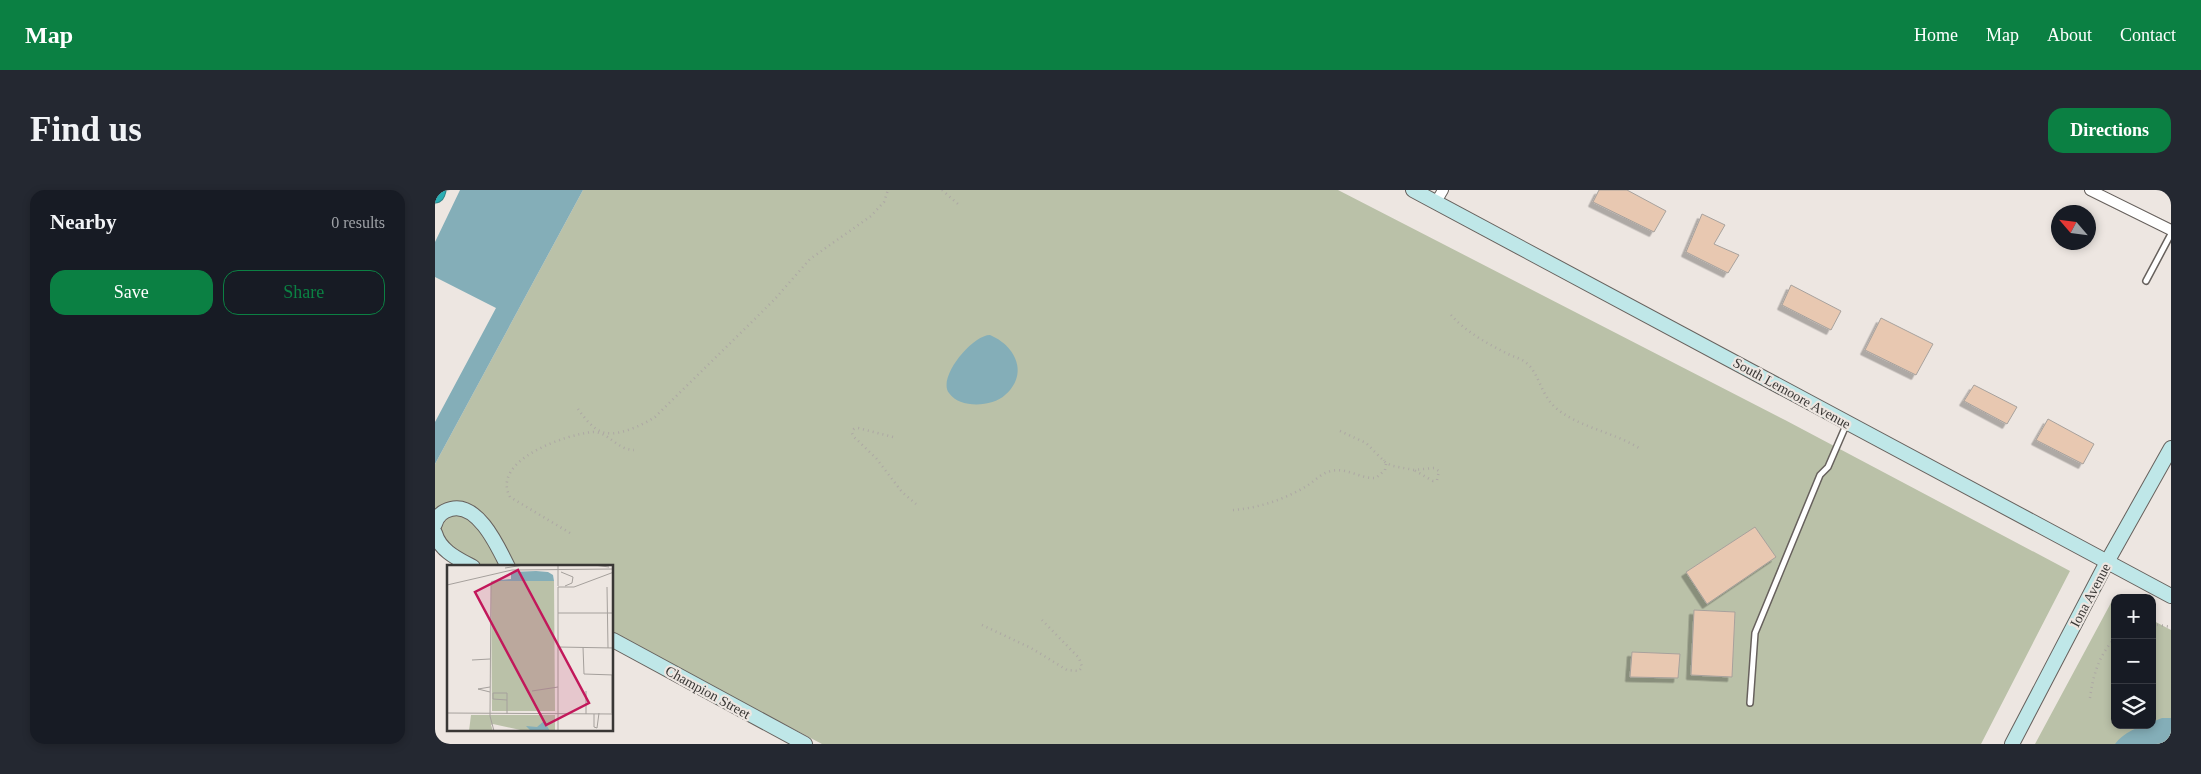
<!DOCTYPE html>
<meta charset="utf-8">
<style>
:root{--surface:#171b24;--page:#242831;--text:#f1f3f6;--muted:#9ea1a6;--line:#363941;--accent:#0b8043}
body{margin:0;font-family:"Times New Roman",serif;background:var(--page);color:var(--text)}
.controls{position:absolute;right:15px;bottom:15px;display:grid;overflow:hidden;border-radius:10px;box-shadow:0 2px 8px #0003}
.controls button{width:45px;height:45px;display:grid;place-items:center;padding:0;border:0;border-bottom:1px solid var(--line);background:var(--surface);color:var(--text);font:25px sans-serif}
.compass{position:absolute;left:1616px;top:15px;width:45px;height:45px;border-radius:50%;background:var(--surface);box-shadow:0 2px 8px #0003;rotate:298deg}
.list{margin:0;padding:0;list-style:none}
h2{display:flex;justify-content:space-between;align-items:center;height:65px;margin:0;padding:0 20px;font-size:21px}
h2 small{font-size:16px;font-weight:400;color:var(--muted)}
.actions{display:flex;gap:10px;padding:15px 20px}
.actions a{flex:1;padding:11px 0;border:1px solid var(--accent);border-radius:15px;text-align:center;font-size:18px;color:var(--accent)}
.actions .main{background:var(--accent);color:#fff}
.icon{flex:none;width:28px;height:28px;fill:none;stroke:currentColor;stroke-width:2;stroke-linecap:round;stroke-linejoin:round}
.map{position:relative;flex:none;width:1736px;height:554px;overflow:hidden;border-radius:15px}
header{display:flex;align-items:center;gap:30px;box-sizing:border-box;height:70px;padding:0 25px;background:var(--accent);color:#fff}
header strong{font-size:24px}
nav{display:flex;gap:28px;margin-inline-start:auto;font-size:18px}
.intro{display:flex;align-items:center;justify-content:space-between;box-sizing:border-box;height:120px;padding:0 30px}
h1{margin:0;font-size:35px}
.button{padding:12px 22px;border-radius:15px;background:var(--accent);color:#fff;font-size:18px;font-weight:700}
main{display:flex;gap:30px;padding:0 30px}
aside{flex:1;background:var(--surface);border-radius:15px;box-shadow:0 2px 8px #0003}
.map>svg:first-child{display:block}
.green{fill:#bac1a8}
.water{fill:#84aeb8}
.building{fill:#e8c8b1;stroke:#a7a19c;filter:url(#shadow)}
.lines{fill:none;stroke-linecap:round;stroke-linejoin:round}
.lane-casing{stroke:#67615d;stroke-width:8}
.street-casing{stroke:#67615d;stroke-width:12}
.secondary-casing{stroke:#67615d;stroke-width:16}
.highway-casing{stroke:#2f8488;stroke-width:21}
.path{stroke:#ada8a4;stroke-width:2.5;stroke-dasharray:1 4;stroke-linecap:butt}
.lane{stroke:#fff;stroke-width:5}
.street{stroke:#fff;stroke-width:10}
.secondary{stroke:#bfe7e8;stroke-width:14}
.highway{stroke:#2aaeb4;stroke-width:19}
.labels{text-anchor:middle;stroke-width:4.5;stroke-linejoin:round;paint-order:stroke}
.street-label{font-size:14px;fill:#393735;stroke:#ede6e1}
.inset-road{fill:none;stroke:#a5a09c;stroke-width:1}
.view{fill:#c2185b;fill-opacity:0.15;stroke:#c2185b;stroke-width:2.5}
.inset-edge{fill:none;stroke:#393735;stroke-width:2.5}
</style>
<header>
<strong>Map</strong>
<nav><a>Home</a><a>Map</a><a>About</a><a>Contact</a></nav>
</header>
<div class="intro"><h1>Find us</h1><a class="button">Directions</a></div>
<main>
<aside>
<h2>Nearby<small>0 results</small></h2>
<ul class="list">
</ul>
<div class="actions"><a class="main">Save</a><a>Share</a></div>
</aside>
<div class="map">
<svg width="1736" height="554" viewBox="0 0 1736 554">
<defs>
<filter id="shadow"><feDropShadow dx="-4.5" dy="4.5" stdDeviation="0" flood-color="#0004"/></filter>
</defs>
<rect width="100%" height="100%" fill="#ede6e1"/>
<!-- green -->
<g class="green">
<path d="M 148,0 L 903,0 L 1350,230 L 1635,381 L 1546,554 L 387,554 L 178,444 L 178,377 L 48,376 L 0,351 L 0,274 Z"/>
<path d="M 1678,409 L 1680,410 L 1680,535 L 1717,535 L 1717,430 L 1736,440 L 1736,554 L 1600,554 Z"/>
</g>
<!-- water -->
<g class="water">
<path d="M 25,0 L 148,0 L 0,274 L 0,232 L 61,118 L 0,87 L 0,52 Z"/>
<path d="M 555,145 C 581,156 594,184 570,205 C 557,217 525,219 514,203 C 502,188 537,145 555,145 Z"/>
<path d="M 1727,528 L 1736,528 L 1736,554 L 1680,554 C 1688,543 1704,535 1717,535 L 1717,532 Z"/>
</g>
<!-- building -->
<g class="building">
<path d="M 1164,0 L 1192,0 L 1231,21 L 1219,42 L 1158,12 Z"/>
<path d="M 1267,24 L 1290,35 L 1279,54 L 1304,65 L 1293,83 L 1251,62 Z"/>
<path d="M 1356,95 L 1406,121 L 1396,140 L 1347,115 Z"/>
<path d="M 1446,128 L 1498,154 L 1481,185 L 1430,160 Z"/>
<path d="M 1539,195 L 1582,217 L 1572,234 L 1529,211 Z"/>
<path d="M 1613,229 L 1659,254 L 1648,274 L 1601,250 Z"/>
<path d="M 1320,337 L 1341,367 L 1272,414 L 1251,382 Z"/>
<path d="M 1259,420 L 1300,422 L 1297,487 L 1256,485 Z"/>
<path d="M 1197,462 L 1245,464 L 1243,488 L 1195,487 Z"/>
</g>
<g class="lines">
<defs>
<g id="lane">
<path d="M 1711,91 L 1736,44"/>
<path d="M 1315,513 L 1320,443 L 1385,285 L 1393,277 L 1412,233"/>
</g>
<g id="street">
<path d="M 1655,0 L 1736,40"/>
<path d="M 1001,12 L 1008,0"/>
</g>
<g id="secondary">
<path d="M 978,0 L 1736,406"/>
<path d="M 0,334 C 2,326 8,321 16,319 C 43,312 63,357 73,377"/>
<path d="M 0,343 C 5,361 23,369 38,377"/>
<path d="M 178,450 L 370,554"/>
<path d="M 1577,554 L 1672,372 L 1736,258"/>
</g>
<path id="highway" d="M 0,3 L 1,0"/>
</defs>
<!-- lane casing -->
<use href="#lane" class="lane-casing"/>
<!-- street casing -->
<use href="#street" class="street-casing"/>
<!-- secondary casing -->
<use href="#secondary" class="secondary-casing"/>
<!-- highway casing -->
<use href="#highway" class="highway-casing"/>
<!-- path -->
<g class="path">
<path d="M 507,0 L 523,14"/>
<path d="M 1016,125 C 1031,142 1053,154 1073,164 C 1079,167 1085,168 1090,172 C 1104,181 1105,205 1122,219 C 1146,238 1178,242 1204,258"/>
<path d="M 143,219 C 149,227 156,237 165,241 C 179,249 208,235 220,227 L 339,110 L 375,69 L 436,26 L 449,12 L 453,0"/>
<path d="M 905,241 L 931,253 L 951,273 L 958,276 L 979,280 L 999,278 L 1004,281 L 1002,290 L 998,291 L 979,280"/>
<path d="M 458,247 L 423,238 L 419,239 L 417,243 L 419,247 L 441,268 L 467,302 L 481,314"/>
<path d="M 798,320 C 823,318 848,310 870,297 C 879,292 886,283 896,281 C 912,277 925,289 941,288 L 950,280 L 951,274 L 949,270"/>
<path d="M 135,343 L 75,307 C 55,270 132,244 158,242 C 174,242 182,260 199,260"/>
<path d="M 1717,434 L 1736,437"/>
<path d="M 547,435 L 596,458 L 632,480 L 644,481 L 647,477 L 644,468 L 607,430"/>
<path d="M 1655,508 C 1658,485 1664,465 1680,448"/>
</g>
<!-- lane -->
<use href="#lane" class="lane"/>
<!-- street -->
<use href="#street" class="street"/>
<!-- secondary -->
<use href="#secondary" class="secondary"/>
<!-- highway -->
<use href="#highway" class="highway"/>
</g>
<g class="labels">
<!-- street labels -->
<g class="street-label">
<text transform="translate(1357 203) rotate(29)" y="5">South Lemoore Avenue</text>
<text transform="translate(1655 405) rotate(-62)" y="5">Iona Avenue</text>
<text transform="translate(273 502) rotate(29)" y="5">Champion Street</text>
</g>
</g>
<!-- overview -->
<g transform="translate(12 375)">
<rect width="166" height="166" fill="#ede6e1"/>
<path d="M 44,16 L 107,16 L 108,146 L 45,146 ZM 24,150 L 108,150 L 108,166 L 78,166 L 46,159 L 44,160 L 46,166 L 22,166 Z" fill="#bac1a8"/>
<path d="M 89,6 L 101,7 L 106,10 L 107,16 L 44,16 L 64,14 L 64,7 ZM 97,156 L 103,166 L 84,166 L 79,161 L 90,162 Z" fill="#84aeb8"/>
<path class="inset-road" d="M 147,0 L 162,2M 58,3 L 77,0M 114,7 L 126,12 L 125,18 L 118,21M 0,20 L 65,5 L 167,4M 44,20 L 43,151 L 47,166M 111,21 L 111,0M 111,22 L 127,22 L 167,7M 160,22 L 161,83M 111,48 L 167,48M 111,82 L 167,83M 136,82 L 137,109 L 167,110M 25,95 L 43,94M 165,110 L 165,148M 43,122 L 31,124 L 43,127M 85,126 L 111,122M 139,126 L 139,149M 60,135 L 46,134 L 46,128 L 60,128 L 60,149M 0,148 L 167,149M 147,149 L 147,162 L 150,163 L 152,148M 111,166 L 111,22"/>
<path class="view" d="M 71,5 L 142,138 L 99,160 L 28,27 Z"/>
<rect width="166" height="166" class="inset-edge"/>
</g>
</svg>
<div class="controls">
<button>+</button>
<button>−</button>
<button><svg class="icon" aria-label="layers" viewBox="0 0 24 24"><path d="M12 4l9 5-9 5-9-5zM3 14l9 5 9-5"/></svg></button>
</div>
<svg class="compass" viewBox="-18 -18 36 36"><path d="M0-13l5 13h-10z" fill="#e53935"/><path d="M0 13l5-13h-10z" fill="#9ea1a6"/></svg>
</div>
</main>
